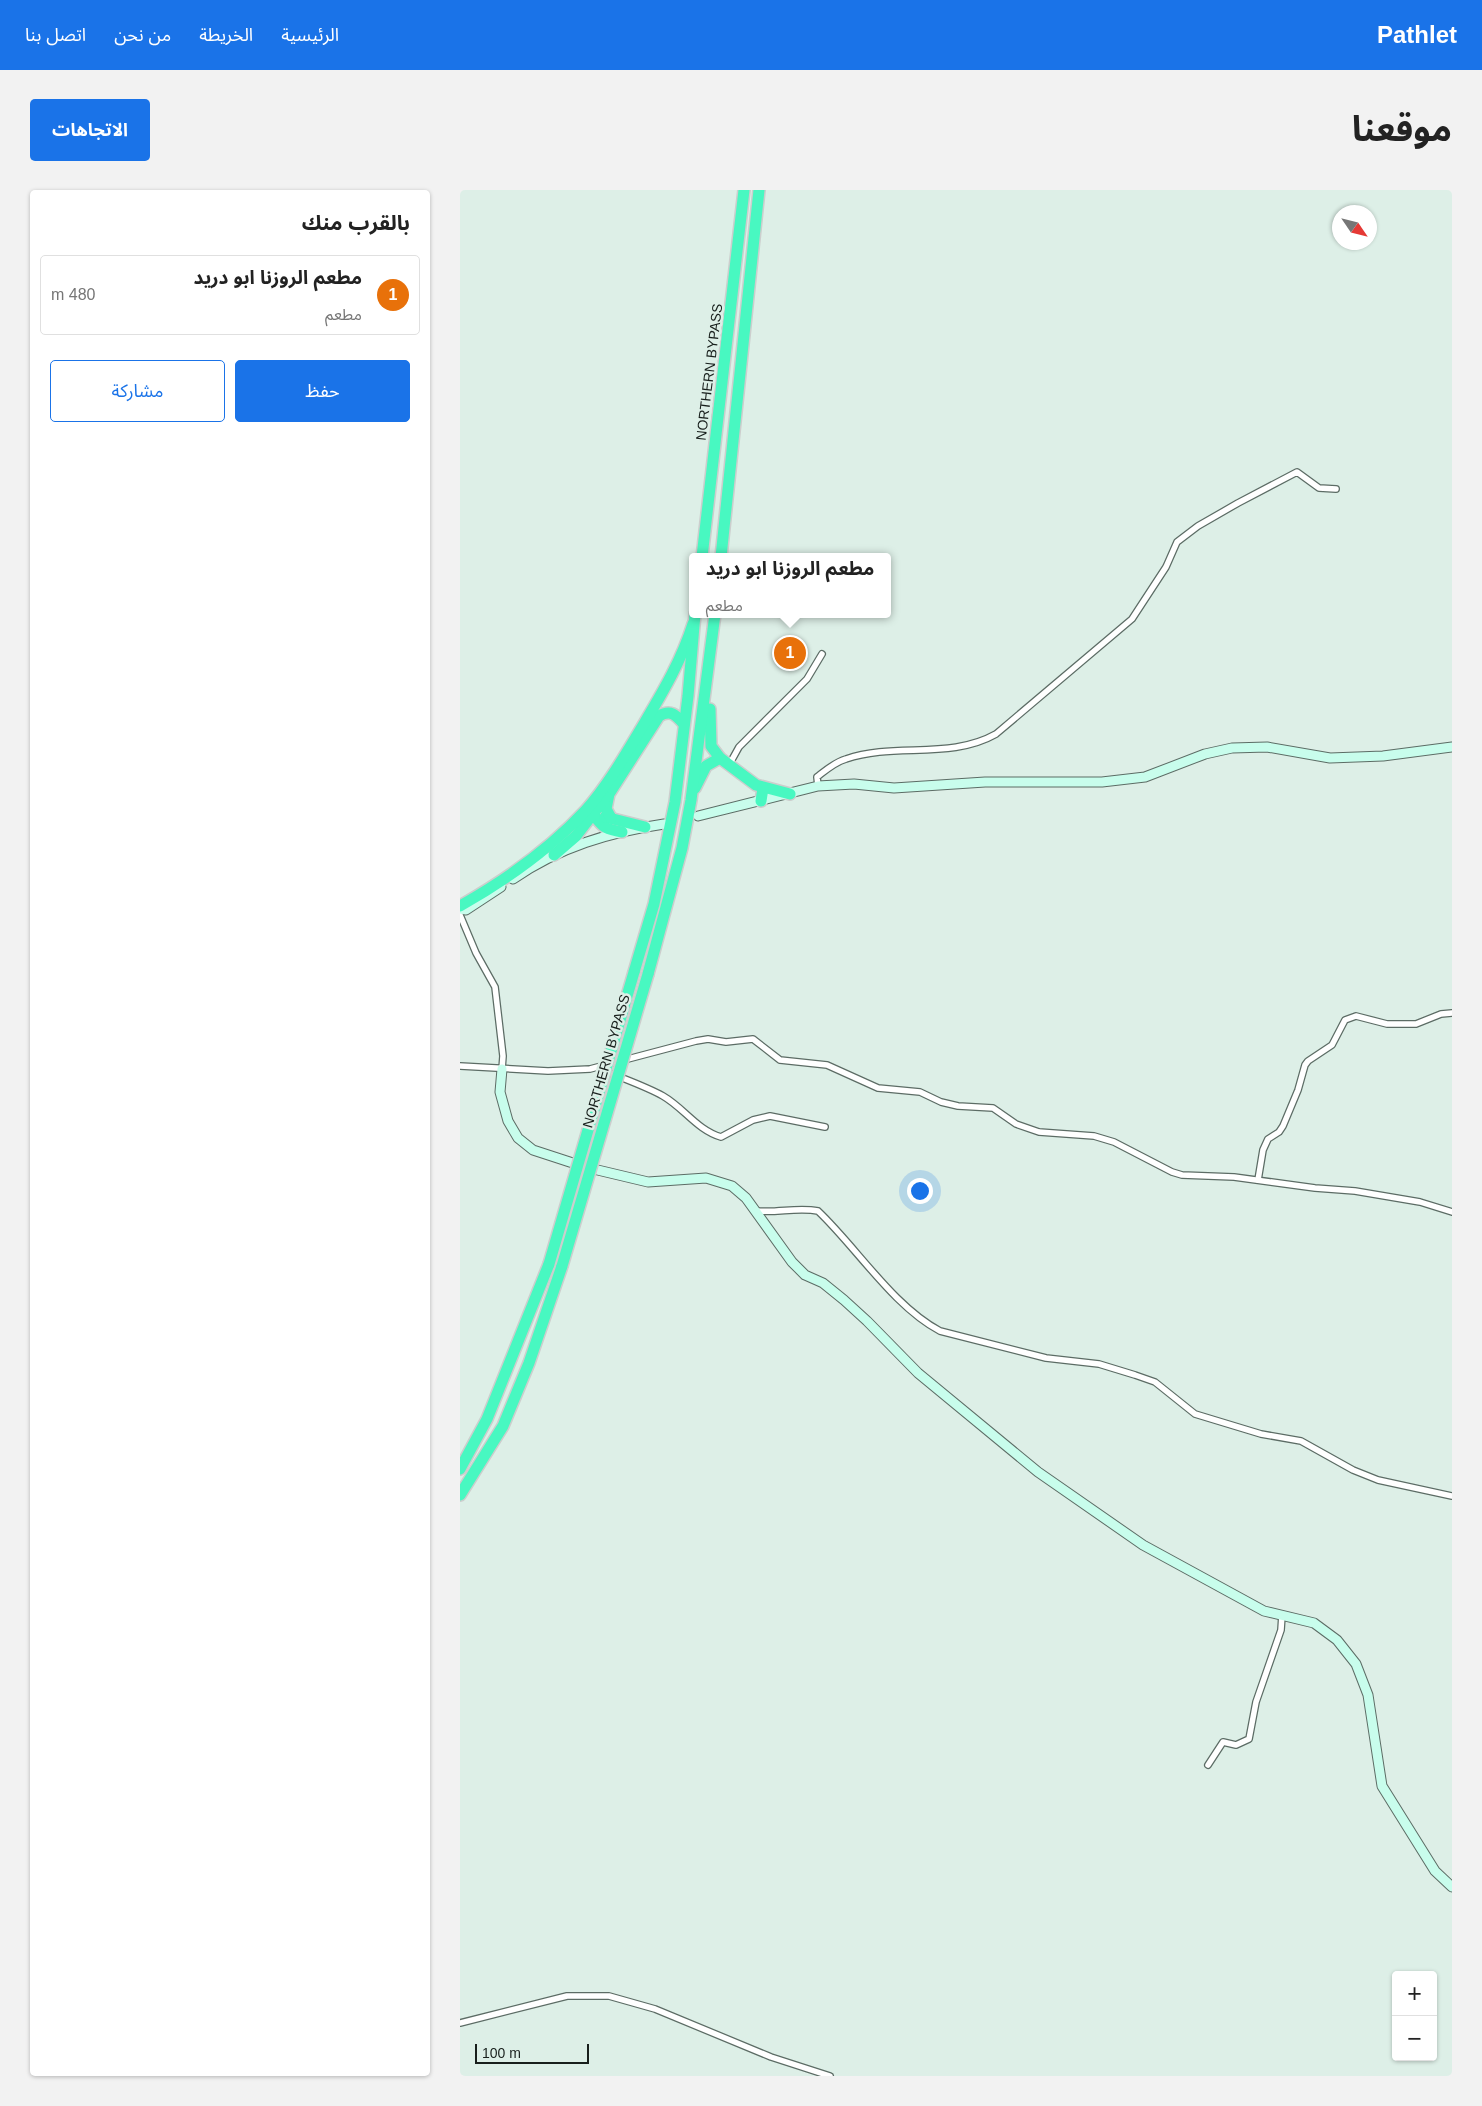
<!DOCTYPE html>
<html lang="ar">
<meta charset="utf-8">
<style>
:root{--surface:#fff;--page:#f2f2f2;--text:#222;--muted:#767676;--line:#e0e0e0;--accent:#1a73e8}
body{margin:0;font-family:Helvetica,"Noto Sans Arabic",sans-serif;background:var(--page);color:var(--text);direction:rtl}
.controls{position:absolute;right:15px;bottom:15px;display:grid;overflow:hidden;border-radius:5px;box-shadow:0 1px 4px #0004}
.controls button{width:45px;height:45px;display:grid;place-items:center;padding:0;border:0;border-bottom:1px solid var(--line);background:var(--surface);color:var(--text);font:25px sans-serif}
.compass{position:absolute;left:872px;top:15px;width:45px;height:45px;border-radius:50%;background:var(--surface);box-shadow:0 1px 4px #0004;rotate:125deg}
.scale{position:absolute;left:15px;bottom:12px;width:114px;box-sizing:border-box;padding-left:5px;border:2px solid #181f1c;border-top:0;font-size:14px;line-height:18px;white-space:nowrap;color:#181f1c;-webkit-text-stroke:4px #ddefe7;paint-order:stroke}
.you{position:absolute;left:459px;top:1000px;width:18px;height:18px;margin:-12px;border:4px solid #fff;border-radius:50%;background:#1a73e8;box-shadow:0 0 0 8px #1a73e833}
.badge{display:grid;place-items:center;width:32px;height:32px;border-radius:50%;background:var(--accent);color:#fff;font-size:16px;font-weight:700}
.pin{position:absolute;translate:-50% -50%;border:2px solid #fff;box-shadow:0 1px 5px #0006}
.popup{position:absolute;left:229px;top:363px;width:202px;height:65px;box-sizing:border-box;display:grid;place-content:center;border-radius:5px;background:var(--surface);filter:drop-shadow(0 1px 4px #0005);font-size:16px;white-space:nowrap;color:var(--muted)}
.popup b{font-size:19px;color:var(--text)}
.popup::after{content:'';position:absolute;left:50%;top:100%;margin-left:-10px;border:10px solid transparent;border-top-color:var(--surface)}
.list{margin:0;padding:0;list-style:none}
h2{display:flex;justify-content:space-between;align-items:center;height:65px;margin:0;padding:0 20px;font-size:21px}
h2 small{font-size:16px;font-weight:400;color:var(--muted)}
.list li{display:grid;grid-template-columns:32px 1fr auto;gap:15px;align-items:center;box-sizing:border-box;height:80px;margin:0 10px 10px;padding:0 10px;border:1px solid var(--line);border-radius:5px}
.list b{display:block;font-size:19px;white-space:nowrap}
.list p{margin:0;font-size:16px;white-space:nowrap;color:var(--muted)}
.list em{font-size:16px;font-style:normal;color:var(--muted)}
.actions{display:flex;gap:10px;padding:15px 20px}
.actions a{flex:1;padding:11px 0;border:1px solid var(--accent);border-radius:5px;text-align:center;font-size:18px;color:var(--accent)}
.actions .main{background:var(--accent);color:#fff}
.map{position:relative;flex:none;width:992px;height:1886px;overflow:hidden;direction:ltr;border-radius:5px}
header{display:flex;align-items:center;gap:30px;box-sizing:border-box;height:70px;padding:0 25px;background:var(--accent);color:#fff}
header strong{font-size:24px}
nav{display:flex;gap:28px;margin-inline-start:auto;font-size:18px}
.intro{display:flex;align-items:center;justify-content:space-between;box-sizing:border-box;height:120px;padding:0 30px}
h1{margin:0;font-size:35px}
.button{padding:12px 22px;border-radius:5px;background:var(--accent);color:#fff;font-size:18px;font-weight:700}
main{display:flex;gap:30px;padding:0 30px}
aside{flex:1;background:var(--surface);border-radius:5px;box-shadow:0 1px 4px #0004}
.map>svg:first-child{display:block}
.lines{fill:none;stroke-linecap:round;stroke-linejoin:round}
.street-casing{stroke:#5c6c65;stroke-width:8}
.secondary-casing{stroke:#5c6c65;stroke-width:11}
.highway-casing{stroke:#cccecd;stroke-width:14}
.street{stroke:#fff;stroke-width:5.5}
.secondary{stroke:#c8fdec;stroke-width:9}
.highway{stroke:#48f8c1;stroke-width:11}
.highway-bridge-casing{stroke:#cccecd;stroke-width:14;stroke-linecap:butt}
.highway-bridge{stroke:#48f8c1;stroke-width:11}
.labels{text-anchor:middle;stroke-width:5;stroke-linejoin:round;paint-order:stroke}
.street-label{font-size:14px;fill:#181f1c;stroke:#ddefe7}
</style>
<header>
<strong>Pathlet</strong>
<nav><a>الرئيسية</a><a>الخريطة</a><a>من نحن</a><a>اتصل بنا</a></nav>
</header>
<div class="intro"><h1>موقعنا</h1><a class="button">الاتجاهات</a></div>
<main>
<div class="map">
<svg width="992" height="1886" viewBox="0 0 992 1886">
<rect width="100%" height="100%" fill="#ddefe7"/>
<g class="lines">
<defs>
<g id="street">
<path d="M 269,575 L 279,557 L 347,489 L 362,464"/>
<path d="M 358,596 L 357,587 C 366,580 375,572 386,569 C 435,552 490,570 536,544 L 672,429 L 706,377 L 717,352 L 738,336 L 778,313 L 837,282 L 859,298 L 876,299"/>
<path d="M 0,725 L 16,763 L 35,797 L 43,866 L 42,879"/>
<path d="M 0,876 L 88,881 L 130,879 L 236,851 L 248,849 L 266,852 L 293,849 L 320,870 L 367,875 L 418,898 L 460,902 L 481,912 L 498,916 L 533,918 L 556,934 L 579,942 L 634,946 L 654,952 L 712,982 L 722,985 L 774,987 L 855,998 L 895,1001 L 960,1012 L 992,1022"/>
<path d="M 145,881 C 164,889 185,896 203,906 C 224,918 237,940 261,947 L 293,930 L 310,926 L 365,937"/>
<path d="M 798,990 L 803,960 L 808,949 L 819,942 L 823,936 L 838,900 L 845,875 L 848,871 L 872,855 L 885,830 L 896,826 L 927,834 L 956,834 L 981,824 L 992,823"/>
<path d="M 297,1021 C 318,1023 338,1017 358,1021 C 397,1058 433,1116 480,1141 L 586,1168 L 639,1174 L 675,1185 L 695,1192 L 735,1224 L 801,1244 L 841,1251 L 893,1280 L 918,1290 L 992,1306"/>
<path d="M 748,1575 L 763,1552 L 776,1555 L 789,1549 L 796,1512 L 821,1440 L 822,1425"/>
<path d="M 0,1833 L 107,1806 L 149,1806 L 195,1819 L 311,1867 L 370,1886"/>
</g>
<g id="secondary">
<path d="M 238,626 L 358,596 L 394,594 L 434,598 L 525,592 L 642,592 L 685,587 L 745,564 L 772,558 L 807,557 L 870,568 L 923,566 L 992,557"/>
<path d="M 53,689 C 99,657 150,642 204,634"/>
<path d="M 0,719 L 6,720 L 41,697"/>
<path d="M 42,879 L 40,902 L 48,931 L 58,948 L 73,960 L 125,977 L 188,992 L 246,988 L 272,996 L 286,1008 L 332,1072 L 345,1085 L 363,1093 L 384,1110 L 407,1131 L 458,1183 L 578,1282 L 683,1355 L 804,1421 L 854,1433 L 877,1450 L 896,1474 L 908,1505 L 922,1596 L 975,1681 L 992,1697"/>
</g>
<g id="highway">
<path d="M 242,367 L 284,0"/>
<path d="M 261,367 L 299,0"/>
<path d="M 250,519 L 251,556 L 260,568 L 296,595 L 330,604"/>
<path d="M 235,598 L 246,576 L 260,568"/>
<path d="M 301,611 L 303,598"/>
<path d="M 128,620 C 144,634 138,638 162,642"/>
<path d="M 145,627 L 185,637"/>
<path d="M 151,628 L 146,619 L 149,604 L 199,526 C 211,519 216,525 224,534"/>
<path d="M 94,665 L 116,646 L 146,607"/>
<path d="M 0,716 C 46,690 90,659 126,620 C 149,594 167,562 185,532 C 204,500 222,469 233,434"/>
<path d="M 174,782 L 194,714 L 215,612 L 228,506 L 235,424"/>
<path d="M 188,784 L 222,658 L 231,610 L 255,424"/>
<path d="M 0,1279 L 27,1229 L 89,1074"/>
<path d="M 0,1305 L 43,1236 L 69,1173 L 102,1076"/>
</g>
</defs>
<!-- street casing -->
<use href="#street" class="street-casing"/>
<!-- secondary casing -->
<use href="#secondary" class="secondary-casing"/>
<!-- highway casing -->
<use href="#highway" class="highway-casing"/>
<!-- street -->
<use href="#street" class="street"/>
<!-- secondary -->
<use href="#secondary" class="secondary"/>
<!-- highway -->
<use href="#highway" class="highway"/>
<defs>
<g id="highway-bridge">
<path d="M 89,1074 L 174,782"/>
<path d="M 102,1076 L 188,784"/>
</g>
</defs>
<!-- highway-bridge casing -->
<use href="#highway-bridge" class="highway-bridge-casing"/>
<!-- highway-bridge -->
<use href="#highway-bridge" class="highway-bridge"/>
</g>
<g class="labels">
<!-- street labels -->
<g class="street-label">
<text transform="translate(249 182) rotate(-83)" y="5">NORTHERN BYPASS</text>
<text transform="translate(146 871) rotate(-74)" y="5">NORTHERN BYPASS</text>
</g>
</g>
</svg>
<div class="controls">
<button>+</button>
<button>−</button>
</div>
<svg class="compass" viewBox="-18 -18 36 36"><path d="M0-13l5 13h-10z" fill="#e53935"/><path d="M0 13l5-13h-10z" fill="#767676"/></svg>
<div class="scale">100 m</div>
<div class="you"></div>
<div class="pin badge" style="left:330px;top:463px;background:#e8710a">1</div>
<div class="popup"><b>مطعم الروزنا ابو دريد</b>مطعم</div>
</div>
<aside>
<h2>بالقرب منك<small></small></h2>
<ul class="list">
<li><span class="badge" style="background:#e8710a">1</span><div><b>مطعم الروزنا ابو دريد</b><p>مطعم</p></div><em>480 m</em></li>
</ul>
<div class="actions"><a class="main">حفظ</a><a>مشاركة</a></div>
</aside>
</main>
